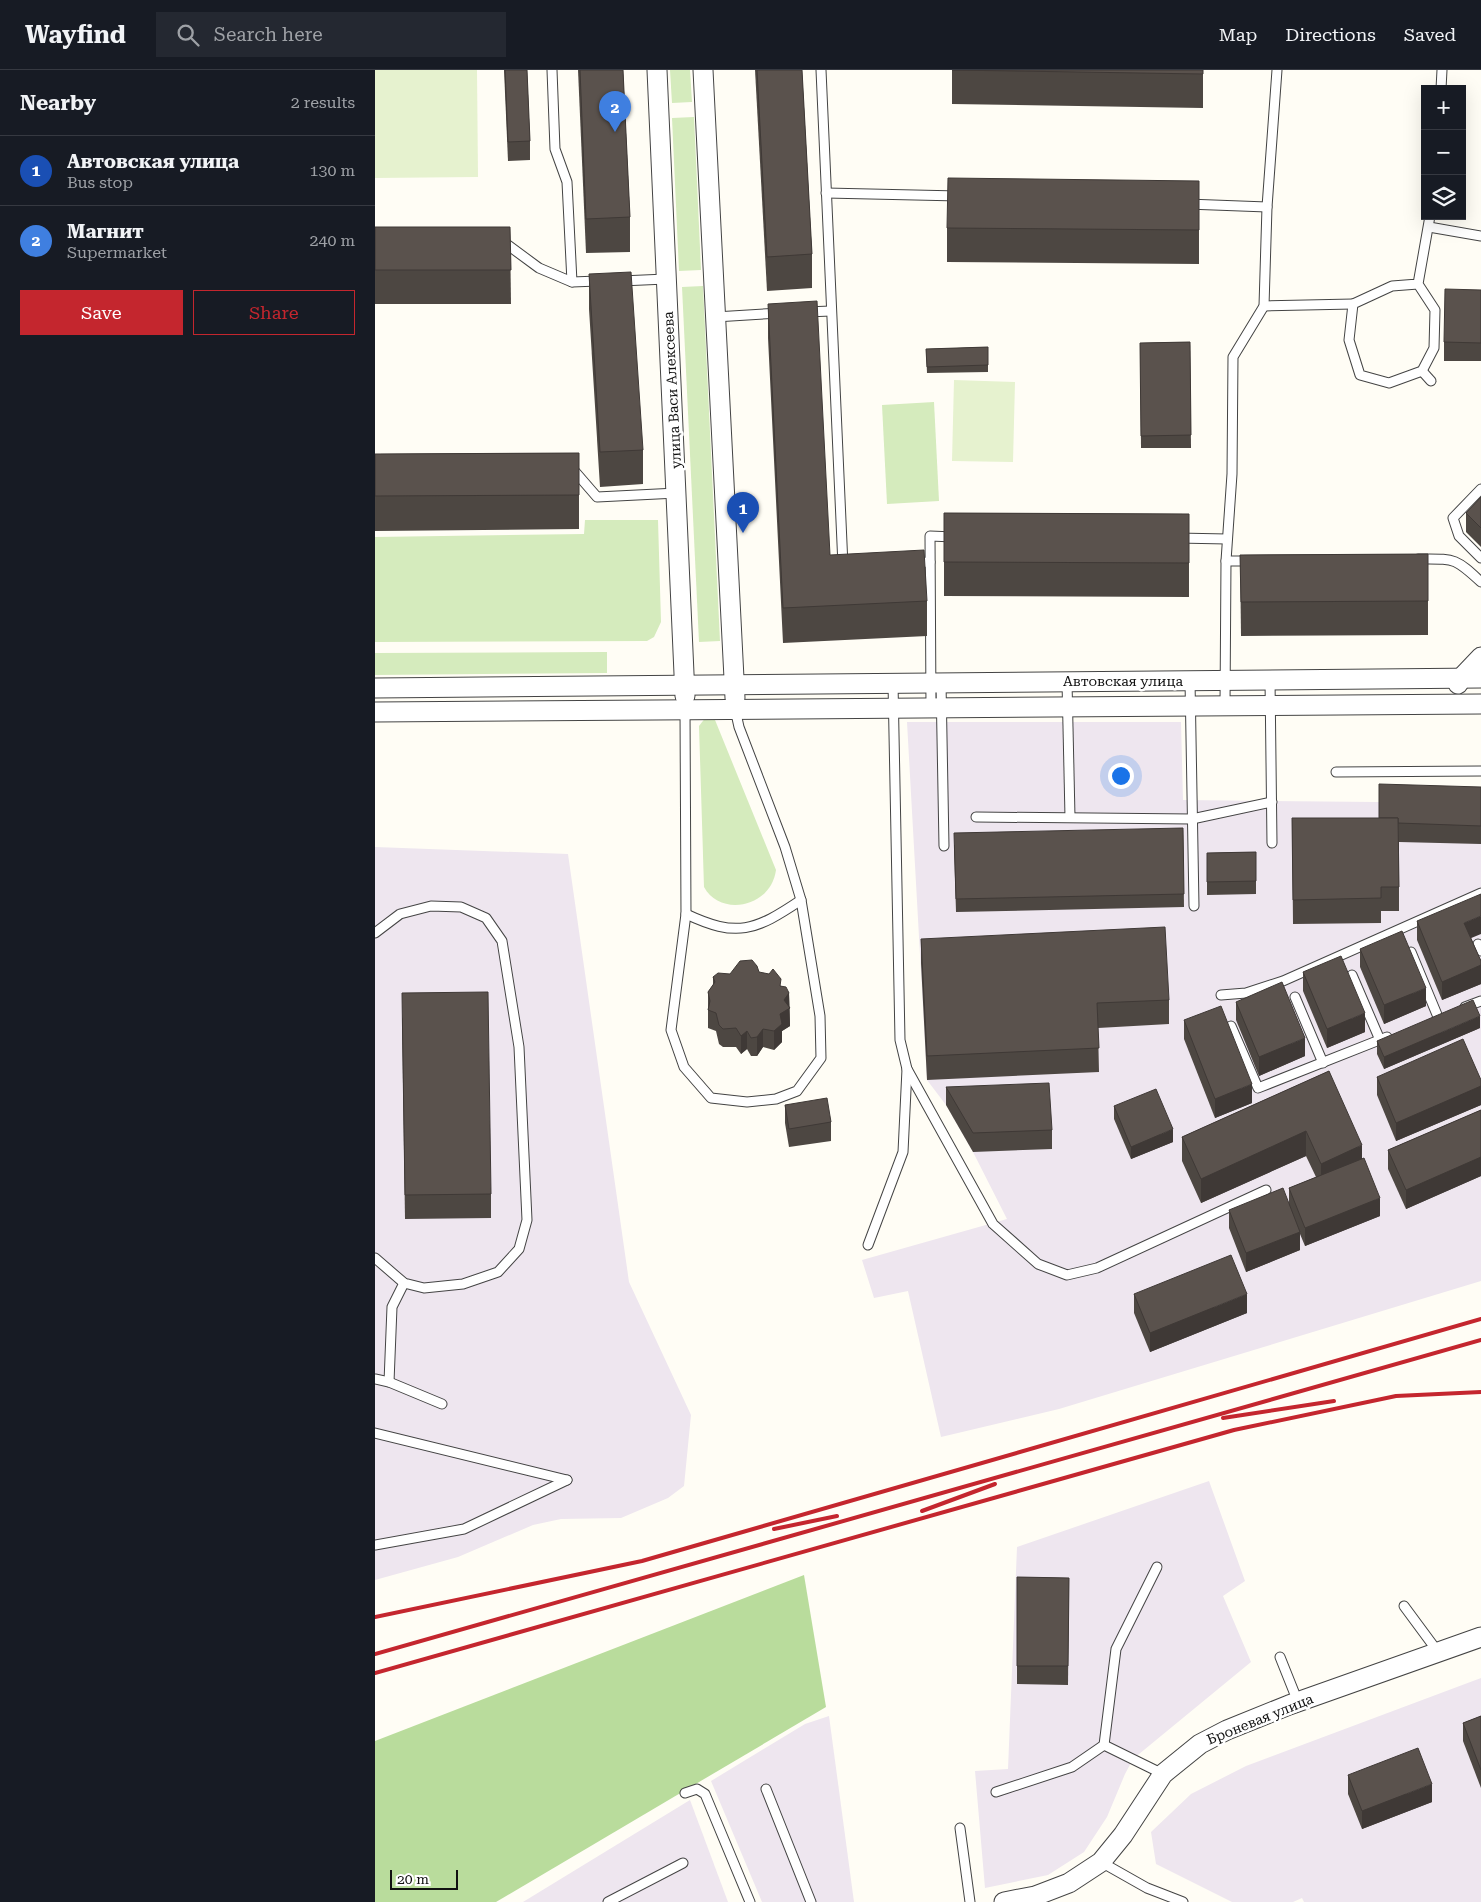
<!DOCTYPE html>
<meta charset="utf-8">
<style>
:root{--surface:#171b24;--page:#242831;--text:#f1f3f6;--muted:#9ea1a6;--line:#363941;--accent:#c4262e}
body{margin:0;font-family:"Roboto Serif",serif;background:var(--page);color:var(--text)}
.controls{position:absolute;right:15px;top:15px;display:grid;overflow:hidden;border-radius:0px;box-shadow:0 5px 20px #0002}
.controls button{width:45px;height:45px;display:grid;place-items:center;padding:0;border:0;border-bottom:1px solid var(--line);background:var(--surface);color:var(--text);font:25px sans-serif}
.scale{position:absolute;left:15px;bottom:12px;width:68px;box-sizing:border-box;padding-left:5px;border:2px solid #111;border-top:0;font-size:14px;line-height:18px;white-space:nowrap;color:#111;-webkit-text-stroke:4px #fff;paint-order:stroke}
.you{position:absolute;left:745px;top:705px;width:18px;height:18px;margin:-12px;border:4px solid #fff;border-radius:50%;background:#1a73e8;box-shadow:0 0 0 8px #1a73e833}
.badge{display:grid;place-items:center;width:32px;height:32px;border-radius:50%;background:var(--accent);color:#fff;font-size:16px;font-weight:700}
.pin{position:absolute;translate:-50% -41px;filter:drop-shadow(0 1px 2px #0008)}
.pin::after{content:'';position:absolute;top:26px;width:18px;height:15px;background:inherit;clip-path:polygon(0 0,100% 0,50% 100%)}
.list{margin:0;padding:0;list-style:none}
h2{display:flex;justify-content:space-between;align-items:center;height:65px;margin:0;padding:0 20px;font-size:21px}
h2 small{font-size:16px;font-weight:400;color:var(--muted)}
.list li{display:grid;grid-template-columns:32px 1fr auto;gap:15px;align-items:center;box-sizing:border-box;height:70px;padding:0 20px;border-top:1px solid var(--line)}
.list b{display:block;font-size:19px;white-space:nowrap}
.list p{margin:0;font-size:16px;white-space:nowrap;color:var(--muted)}
.list em{font-size:16px;font-style:normal;color:var(--muted)}
.actions{display:flex;gap:10px;padding:15px 20px}
.actions a{flex:1;padding:11px 0;border:1px solid var(--accent);border-radius:0px;text-align:center;font-size:18px;color:var(--accent)}
.actions .main{background:var(--accent);color:#fff}
.icon{flex:none;width:28px;height:28px;fill:none;stroke:currentColor;stroke-width:2;stroke-linecap:round;stroke-linejoin:round}
.map{position:relative;flex:none;width:1106px;height:1832px;overflow:hidden}
header{display:flex;align-items:center;gap:30px;box-sizing:border-box;height:70px;padding:0 25px;background:var(--surface);border-bottom:1px solid var(--line)}
header strong{font-size:24px}
nav{display:flex;gap:28px;margin-inline-start:auto;font-size:18px}
.search{width:350px;height:45px;background:var(--page);display:flex;align-items:center;gap:12px;box-sizing:border-box;padding:0 18px;border-radius:0px;color:var(--muted);font-size:19px}
main{display:flex}
aside{flex:1;background:var(--surface)}
.map>svg:first-child{display:block}
.industrial{fill:#eee6ef}
.green{fill:#d5ebbd}
.forest{fill:#b9dc9c}
.pitch{fill:#e6f2cf}
.lines{fill:none;stroke-linecap:round;stroke-linejoin:round}
.lane-casing{stroke:#444;stroke-width:11}
.street-casing{stroke:#444;stroke-width:21}
.lane{stroke:#fff;stroke-width:9}
.street{stroke:#fff;stroke-width:19}
.rail{stroke:#c4262e;stroke-width:4}
.wall{fill:#4d4742}
.shaded-wall{fill:#3f3936}
.building{fill:#5a524d;stroke:#3f3936}
.labels{text-anchor:middle;stroke-width:5;stroke-linejoin:round;paint-order:stroke}
.street-label{font-size:14px;fill:#111;stroke:#fff}
</style>
<header>
<strong>Wayfind</strong>
<div class="search"><svg class="icon" aria-label="search" viewBox="0 0 24 24"><circle cx="10" cy="10" r="6"/><path d="M15 15l6 6"/></svg>Search here</div>
<nav><a>Map</a><a>Directions</a><a>Saved</a></nav>
</header>
<main>
<aside>
<h2>Nearby<small>2 results</small></h2>
<ul class="list">
<li><span class="badge" style="background:#1a4fb4">1</span><div><b>Автовская улица</b><p>Bus stop</p></div><em>130 m</em></li>
<li><span class="badge" style="background:#3f7fe0">2</span><div><b>Магнит</b><p>Supermarket</p></div><em>240 m</em></li>
</ul>
<div class="actions"><a class="main">Save</a><a>Share</a></div>
</aside>
<div class="map">
<svg width="1106" height="1832" viewBox="0 0 1106 1832">
<rect width="100%" height="100%" fill="#fffdf5"/>
<!-- industrial -->
<g class="industrial">
<path d="M 532,652 L 806,652 L 808,730 L 1106,733 L 1106,1211 L 684,1339 L 566,1367 L 533,1221 L 499,1228 L 487,1190 L 632,1149 L 598,1082 L 571,1035 L 552,1010 Z"/>
<path d="M 0,777 L 193,784 L 254,1212 L 316,1345 L 309,1416 L 293,1428 L 246,1448 L 186,1449 L 158,1455 L 83,1487 L 0,1510 Z"/>
<path d="M 834,1411 L 870,1511 L 848,1526 L 876,1592 L 758,1689 L 750,1704 L 732,1747 L 709,1782 L 673,1805 L 610,1818 L 600,1701 L 633,1699 L 642,1477 Z"/>
<path d="M 1106,1608 L 1106,1832 L 929,1832 L 927,1828 L 918,1832 L 857,1832 L 781,1794 L 776,1762 L 816,1724 L 871,1696 Z"/>
<path d="M 454,1646 L 479,1832 L 387,1832 L 336,1711 L 430,1654 Z"/>
<path d="M 315,1730 L 353,1832 L 148,1832 Z"/>
</g>
<!-- green -->
<g class="green">
<path d="M 295,0 L 315,0 L 317,32 L 297,33 Z"/>
<path d="M 319,47 L 326,200 L 304,201 L 297,48 Z"/>
<path d="M 328,216 L 345,571 L 324,572 L 307,217 Z"/>
<path d="M 559,332 L 564,431 L 512,434 L 507,335 Z"/>
<path d="M 210,450 L 283,450 L 286,552 L 279,567 L 272,571 L 0,572 L 0,467 L 209,464 Z"/>
<path d="M 232,582 L 232,603 L 0,605 L 0,583 Z"/>
<path d="M 331,647 L 336,647 L 340,650 L 401,800 C 396,838 345,847 329,817 L 324,656 Z"/>
</g>
<!-- forest -->
<path class="forest" d="M 429,1505 L 451,1637 L 121,1832 L 0,1832 L 0,1671 Z"/>
<!-- pitch -->
<g class="pitch">
<path d="M 0,0 L 102,0 L 103,107 L 0,108 Z"/>
<path d="M 579,310 L 640,312 L 638,392 L 577,391 Z"/>
</g>
<g class="lines">
<defs>
<g id="lane">
<path d="M 177,0 L 180,79 L 192,112 L 197,212"/>
<path d="M 446,0 L 468,496"/>
<path d="M 1066,19 L 1067,0"/>
<path d="M 451,123 L 584,126"/>
<path d="M 812,134 L 892,137"/>
<path d="M 1054,157 L 1106,166"/>
<path d="M 126,170 L 164,198 L 197,212 L 223,211"/>
<path d="M 246,211 L 291,209"/>
<path d="M 1043,214 L 1017,216 L 978,234 L 974,270 L 985,305 L 1014,313 L 1047,301 L 1059,278 L 1060,240 L 1043,214 L 1055,146"/>
<path d="M 889,236 L 978,234"/>
<path d="M 431,242 L 456,241"/>
<path d="M 340,247 L 405,243"/>
<path d="M 1047,301 L 1056,311"/>
<path d="M 196,397 L 222,427 L 302,423"/>
<path d="M 1106,419 L 1078,448 L 1084,466 L 1106,488"/>
<path d="M 802,468 L 852,469"/>
<path d="M 1043,489 C 1080,489 1079,487 1106,512"/>
<path d="M 851,491 L 875,491"/>
<path d="M 538,493 L 555,492"/>
<path d="M 895,610 L 897,773"/>
<path d="M 815,611 L 819,836"/>
<path d="M 692,612 L 695,747"/>
<path d="M 518,613 L 525,970 L 532,999 L 618,1154 L 663,1194 L 692,1205 L 722,1198 L 891,1120"/>
<path d="M 566,613 L 569,776"/>
<path d="M 850,635 L 851,491 L 857,404 L 858,287 L 889,236 L 892,137 L 902,0"/>
<path d="M 556,638 L 555,466 L 579,467"/>
<path d="M 310,640 L 311,844 L 296,960 L 309,997 L 336,1028 L 372,1032 L 401,1029 L 422,1021 L 446,988 L 445,946 L 426,830 L 410,777 L 364,657 L 360,639"/>
<path d="M 961,702 L 1106,701"/>
<path d="M 601,747 L 817,749 L 897,732"/>
<path d="M 311,844 C 362,868 380,861 426,830"/>
<path d="M 0,863 L 25,844 L 56,836 L 86,837 L 111,848 L 127,871 L 144,977 L 152,1150 L 144,1179 L 123,1202 L 88,1214 L 49,1218 L 29,1213 L 0,1188"/>
<path d="M 1103,874 L 1106,881"/>
<path d="M 1036,882 L 1063,947"/>
<path d="M 977,905 L 1005,970"/>
<path d="M 846,925 L 871,923 L 908,911 L 1106,823"/>
<path d="M 920,927 L 948,993"/>
<path d="M 1090,937 L 1106,931"/>
<path d="M 856,956 L 883,1018 L 1012,967"/>
<path d="M 493,1175 L 528,1082 L 532,999"/>
<path d="M 0,1309 L 14,1312 L 67,1334"/>
<path d="M 14,1312 L 17,1237 L 29,1213"/>
<path d="M 0,1363 L 192,1410"/>
<path d="M 0,1475 L 89,1459 L 192,1410"/>
<path d="M 1029,1536 L 1063,1582"/>
<path d="M 905,1587 L 923,1632"/>
<path d="M 729,1675 L 741,1579 L 782,1497"/>
<path d="M 391,1719 L 436,1832"/>
<path d="M 621,1722 L 697,1697 L 729,1675 L 788,1704"/>
<path d="M 310,1723 L 322,1719 L 330,1724 L 375,1832"/>
<path d="M 585,1758 L 595,1832"/>
<path d="M 726,1792 L 772,1818 L 808,1832"/>
<path d="M 233,1832 L 308,1793"/>
</g>
<g id="street">
<path d="M 282,0 L 310,626"/>
<path d="M 328,0 L 360,628"/>
<path d="M 1083,614 L 1086,608 L 1106,587"/>
<path d="M 0,618 L 1106,608"/>
<path d="M 0,642 L 1106,634"/>
<path d="M 629,1832 L 660,1826 L 694,1813 L 726,1792 L 748,1765 L 788,1704 L 825,1674 L 852,1660 L 914,1635 L 1106,1567"/>
</g>
</defs>
<!-- lane casing -->
<use href="#lane" class="lane-casing"/>
<!-- street casing -->
<use href="#street" class="street-casing"/>
<!-- lane -->
<use href="#lane" class="lane"/>
<!-- street -->
<use href="#street" class="street"/>
<!-- rail -->
<g class="rail">
<path d="M 848,1348 L 959,1331"/>
<path d="M 547,1441 L 620,1414"/>
<path d="M 399,1459 L 462,1446"/>
<path d="M 0,1547 L 267,1491 L 1106,1249"/>
<path d="M 0,1584 L 1106,1270"/>
<path d="M 0,1603 L 859,1360 L 1021,1326 L 1106,1322"/>
</g>
</g>
<!-- wall -->
<g class="wall">
<path d="M 129,0 L 152,0 L 155,71 L 155,90 L 133,91 Z"/>
<path d="M 203,0 L 248,0 L 255,147 L 255,182 L 211,183 Z"/>
<path d="M 380,0 L 427,0 L 437,184 L 437,218 L 392,221 Z"/>
<path d="M 577,0 L 828,0 L 828,38 L 577,34 Z"/>
<path d="M 824,111 L 824,194 L 572,192 L 572,158 Z"/>
<path d="M 0,157 L 135,157 L 136,234 L 0,234 Z"/>
<path d="M 214,204 L 268,380 L 268,414 L 225,417 L 214,239 Z"/>
<path d="M 1106,220 L 1106,291 L 1069,291 L 1069,272 Z"/>
<path d="M 393,234 L 455,485 L 552,531 L 552,566 L 408,573 L 393,268 Z"/>
<path d="M 815,272 L 816,378 L 766,378 L 765,273 Z"/>
<path d="M 613,277 L 613,302 L 552,303 L 551,279 Z"/>
<path d="M 204,383 L 204,459 L 0,461 L 0,384 Z"/>
<path d="M 1106,427 L 1106,477 L 1091,462 L 1091,443 Z"/>
<path d="M 569,443 L 814,444 L 814,527 L 569,526 Z"/>
<path d="M 1053,484 L 1053,565 L 866,566 L 865,485 Z"/>
<path d="M 1106,717 L 1106,774 L 1024,772 L 1024,841 L 1006,841 L 1006,853 L 918,854 L 917,748 L 1004,748 Z"/>
<path d="M 808,758 L 809,837 L 581,842 L 579,775 Z"/>
<path d="M 881,782 L 881,824 L 832,825 L 832,783 Z"/>
<path d="M 1042,851 L 1096,868 L 1106,891 L 1106,914 L 1067,930 L 1042,870 Z"/>
<path d="M 546,869 L 794,930 L 794,954 L 723,958 L 724,1002 L 552,1010 L 546,893 Z"/>
<path d="M 985,879 L 1051,936 L 1009,954 L 985,897 Z"/>
<path d="M 384,902 L 406,916 L 414,923 L 415,956 L 407,961 L 407,972 L 399,980 L 388,977 L 382,986 L 376,986 L 372,979 L 366,984 L 361,977 L 348,977 L 344,974 L 341,961 L 333,958 L 333,922 L 338,915 L 338,907 L 355,904 Z"/>
<path d="M 928,902 L 990,962 L 952,978 L 928,921 Z"/>
<path d="M 861,932 L 930,986 L 884,1006 L 861,950 Z"/>
<path d="M 27,947 L 116,1124 L 116,1148 L 30,1149 Z"/>
<path d="M 809,950 L 877,1033 L 840,1048 L 809,969 Z"/>
<path d="M 1105,958 L 1009,999 L 1002,984 L 1002,971 Z"/>
<path d="M 954,1001 L 987,1089 L 1005,1146 L 930,1176 L 925,1164 L 925,1180 L 871,1202 L 854,1158 L 854,1140 L 914,1134 L 914,1118 L 941,1107 L 931,1086 L 826,1133 L 807,1091 L 807,1067 Z"/>
<path d="M 1002,1007 L 1106,1010 L 1106,1035 L 1021,1071 L 1002,1025 Z"/>
<path d="M 571,1017 L 677,1060 L 677,1079 L 598,1082 L 571,1035 Z"/>
<path d="M 410,1035 L 456,1052 L 456,1071 L 414,1077 L 410,1053 Z"/>
<path d="M 739,1036 L 798,1072 L 756,1089 L 739,1049 Z"/>
<path d="M 1106,1040 L 1106,1106 L 1031,1139 L 1013,1099 L 1013,1080 Z"/>
<path d="M 759,1224 L 872,1243 L 775,1282 L 759,1243 Z"/>
<path d="M 642,1507 L 694,1508 L 693,1615 L 642,1614 Z"/>
<path d="M 1106,1646 L 1106,1718 L 1088,1671 L 1088,1653 Z"/>
<path d="M 973,1705 L 1057,1732 L 987,1759 L 973,1724 Z"/>
</g>
<!-- shaded-wall -->
<g class="shaded-wall">
<path d="M 1106,846 L 1106,864 L 1089,871 L 1089,853 Z"/>
<path d="M 1106,895 L 1106,914 L 1067,930 L 1067,912 Z"/>
<path d="M 1051,918 L 1051,936 L 1009,954 L 1009,935 Z"/>
<path d="M 414,923 L 415,956 L 407,961 L 407,972 L 399,980 L 399,961 L 409,930 Z"/>
<path d="M 990,943 L 990,962 L 952,978 L 952,959 Z"/>
<path d="M 1105,946 L 1105,958 L 1009,999 L 1009,987 Z"/>
<path d="M 388,959 L 388,977 L 382,986 L 382,967 Z"/>
<path d="M 372,961 L 372,979 L 366,984 L 366,966 Z"/>
<path d="M 930,968 L 930,986 L 884,1006 L 884,987 Z"/>
<path d="M 877,1014 L 877,1033 L 840,1048 L 840,1029 Z"/>
<path d="M 1106,1016 L 1106,1035 L 1021,1071 L 1021,1053 Z"/>
<path d="M 798,1059 L 798,1072 L 756,1089 L 756,1077 Z"/>
<path d="M 931,1061 L 931,1086 L 826,1133 L 826,1109 Z"/>
<path d="M 987,1075 L 987,1100 L 946,1118 L 946,1094 Z"/>
<path d="M 1106,1087 L 1106,1106 L 1031,1139 L 1031,1120 Z"/>
<path d="M 1005,1128 L 1005,1146 L 930,1176 L 930,1158 Z"/>
<path d="M 925,1162 L 925,1180 L 871,1202 L 871,1183 Z"/>
<path d="M 872,1224 L 872,1243 L 775,1282 L 775,1263 Z"/>
<path d="M 1057,1714 L 1057,1732 L 987,1759 L 987,1741 Z"/>
</g>
<!-- building -->
<g class="building">
<path d="M 130,0 L 152,0 L 155,71 L 133,72 Z"/>
<path d="M 205,0 L 248,0 L 255,147 L 211,149 Z"/>
<path d="M 382,0 L 427,0 L 437,184 L 392,187 Z"/>
<path d="M 577,0 L 828,0 L 828,4 Z"/>
<path d="M 573,108 L 824,111 L 824,160 L 572,158 Z"/>
<path d="M 0,157 L 135,157 L 136,200 L 0,200 Z"/>
<path d="M 256,202 L 268,380 L 225,382 L 214,204 Z"/>
<path d="M 1070,219 L 1106,220 L 1106,273 L 1069,272 Z"/>
<path d="M 442,231 L 455,485 L 549,480 L 552,531 L 408,538 L 393,234 Z"/>
<path d="M 815,272 L 816,365 L 766,366 L 765,273 Z"/>
<path d="M 613,277 L 613,295 L 552,297 L 551,279 Z"/>
<path d="M 204,383 L 204,425 L 0,426 L 0,384 Z"/>
<path d="M 1106,427 L 1106,458 L 1091,443 Z"/>
<path d="M 569,443 L 814,444 L 814,493 L 569,492 Z"/>
<path d="M 1053,484 L 1053,531 L 866,532 L 865,485 Z"/>
<path d="M 1004,714 L 1106,717 L 1106,756 L 1023,753 L 1023,748 L 1004,748 Z"/>
<path d="M 917,748 L 1023,748 L 1024,817 L 1006,817 L 1006,828 L 918,830 Z"/>
<path d="M 808,758 L 809,824 L 581,829 L 579,763 Z"/>
<path d="M 881,782 L 881,811 L 832,812 L 832,783 Z"/>
<path d="M 1106,824 L 1106,846 L 1089,853 L 1106,891 L 1106,895 L 1067,912 L 1042,851 Z"/>
<path d="M 790,857 L 794,930 L 722,933 L 724,978 L 552,986 L 546,869 Z"/>
<path d="M 1027,861 L 1051,918 L 1009,935 L 985,879 Z"/>
<path d="M 966,886 L 990,943 L 952,959 L 928,902 Z"/>
<path d="M 377,890 L 382,896 L 384,902 L 394,904 L 398,899 L 406,909 L 405,916 L 411,917 L 414,923 L 409,930 L 415,938 L 405,944 L 407,954 L 399,961 L 388,959 L 382,967 L 376,968 L 372,961 L 366,966 L 361,958 L 348,959 L 344,955 L 341,943 L 333,940 L 335,931 L 333,922 L 340,912 L 338,907 L 343,903 L 355,904 L 365,891 Z"/>
<path d="M 907,912 L 930,968 L 884,987 L 861,932 Z"/>
<path d="M 113,922 L 116,1124 L 30,1125 L 27,923 Z"/>
<path d="M 1098,930 L 1105,946 L 1009,987 L 1002,971 Z"/>
<path d="M 846,936 L 877,1014 L 840,1029 L 809,950 Z"/>
<path d="M 1088,969 L 1106,1010 L 1106,1016 L 1021,1053 L 1002,1007 Z"/>
<path d="M 954,1001 L 987,1075 L 946,1094 L 931,1061 L 826,1109 L 807,1067 Z"/>
<path d="M 674,1013 L 677,1060 L 598,1063 L 571,1017 Z"/>
<path d="M 781,1019 L 798,1059 L 756,1077 L 739,1036 Z"/>
<path d="M 452,1028 L 456,1052 L 414,1059 L 410,1035 Z"/>
<path d="M 1106,1040 L 1106,1087 L 1031,1120 L 1013,1080 Z"/>
<path d="M 989,1088 L 1005,1128 L 930,1158 L 914,1118 Z"/>
<path d="M 908,1118 L 925,1162 L 871,1183 L 854,1140 Z"/>
<path d="M 856,1185 L 872,1224 L 775,1263 L 759,1224 Z"/>
<path d="M 642,1507 L 694,1508 L 693,1596 L 642,1596 Z"/>
<path d="M 1106,1646 L 1106,1700 L 1088,1653 Z"/>
<path d="M 1043,1678 L 1057,1714 L 987,1741 L 973,1705 Z"/>
</g>
<g class="labels">
<!-- street labels -->
<g class="street-label">
<text transform="translate(297 320) rotate(-93)" y="5">улица Васи Алексеева</text>
<text x="748" y="616">Автовская улица</text>
<text transform="translate(885 1649) rotate(-22)" y="5">Броневая улица</text>
</g>
</g>
</svg>
<div class="controls">
<button>+</button>
<button>−</button>
<button><svg class="icon" aria-label="layers" viewBox="0 0 24 24"><path d="M12 4l9 5-9 5-9-5zM3 14l9 5 9-5"/></svg></button>
</div>
<div class="scale">20 m</div>
<div class="you"></div>
<div class="pin badge" style="left:368px;top:463px;background:#1a4fb4">1</div>
<div class="pin badge" style="left:240px;top:62px;background:#3f7fe0">2</div>
</div>
</main>
